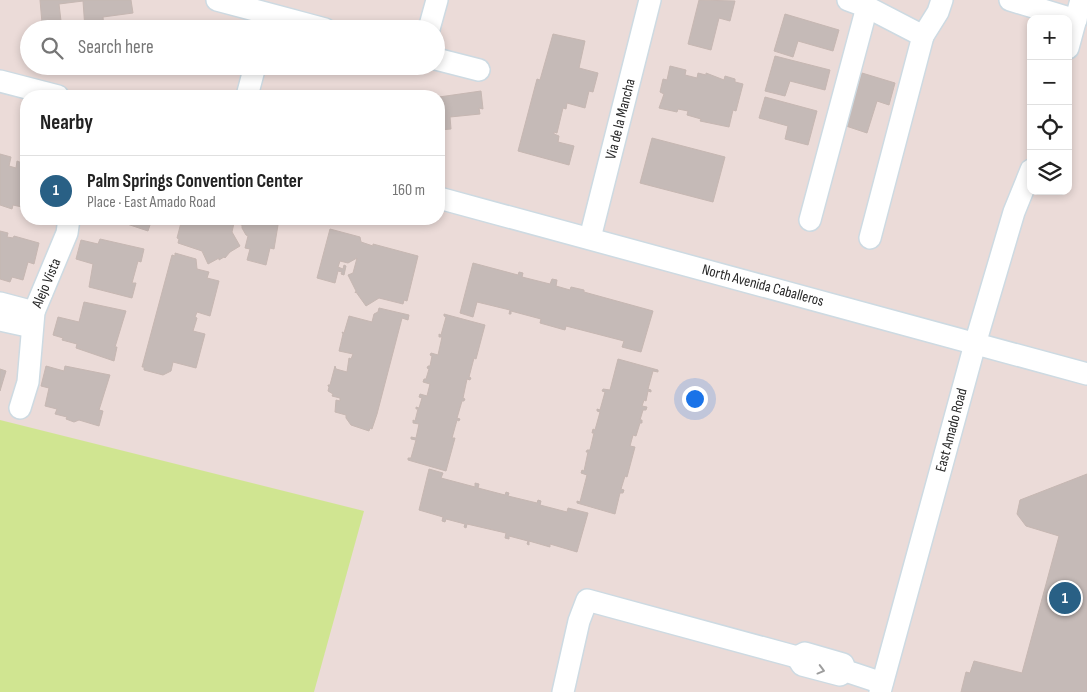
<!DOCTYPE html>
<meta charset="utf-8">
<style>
:root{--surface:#fff;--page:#f6f6f6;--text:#222;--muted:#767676;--line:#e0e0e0;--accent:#296085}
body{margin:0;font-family:"Sofia Sans Condensed",sans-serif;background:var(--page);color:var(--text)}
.controls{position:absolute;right:15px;top:15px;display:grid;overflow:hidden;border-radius:10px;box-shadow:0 2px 8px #0003}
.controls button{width:45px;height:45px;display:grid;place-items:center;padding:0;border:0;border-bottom:1px solid var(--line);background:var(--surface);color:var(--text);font:25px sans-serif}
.you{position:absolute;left:694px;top:398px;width:18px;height:18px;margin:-12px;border:4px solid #fff;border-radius:50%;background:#1a73e8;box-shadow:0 0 0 8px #1a73e833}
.badge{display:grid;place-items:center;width:32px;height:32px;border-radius:50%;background:var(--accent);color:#fff;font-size:16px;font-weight:700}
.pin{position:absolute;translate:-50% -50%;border:2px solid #fff;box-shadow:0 1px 5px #0006}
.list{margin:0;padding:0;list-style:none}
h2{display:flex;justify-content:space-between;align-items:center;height:65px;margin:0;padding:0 20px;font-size:21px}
h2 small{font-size:16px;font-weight:400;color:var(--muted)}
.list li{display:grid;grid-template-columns:32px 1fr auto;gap:15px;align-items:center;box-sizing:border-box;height:70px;padding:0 20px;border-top:1px solid var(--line)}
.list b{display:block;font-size:19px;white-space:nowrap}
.list p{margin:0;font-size:16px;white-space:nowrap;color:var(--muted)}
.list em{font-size:16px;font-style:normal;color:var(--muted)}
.icon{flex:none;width:28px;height:28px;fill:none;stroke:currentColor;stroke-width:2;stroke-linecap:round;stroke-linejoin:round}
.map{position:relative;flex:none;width:1087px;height:692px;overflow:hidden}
.search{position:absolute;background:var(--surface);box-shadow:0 2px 8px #0003;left:20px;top:20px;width:425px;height:55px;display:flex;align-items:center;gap:12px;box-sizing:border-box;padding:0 18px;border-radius:28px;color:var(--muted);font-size:19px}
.panel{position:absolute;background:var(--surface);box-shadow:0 2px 8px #0003;left:20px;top:90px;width:425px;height:135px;border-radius:20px}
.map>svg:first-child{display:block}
.green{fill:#d0e591}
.building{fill:#c5bab7;stroke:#c6b7b2}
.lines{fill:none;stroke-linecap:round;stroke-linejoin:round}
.minor-casing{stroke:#cddae2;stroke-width:24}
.minor{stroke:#fff;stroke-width:21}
.oneway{stroke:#9e9e9e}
.labels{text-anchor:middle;stroke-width:5;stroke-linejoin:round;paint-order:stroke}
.street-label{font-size:15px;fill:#282828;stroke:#fff}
</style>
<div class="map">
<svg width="1087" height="692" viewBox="0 0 1087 692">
<rect width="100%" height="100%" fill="#ebdbd8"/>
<!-- green -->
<path class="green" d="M 0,420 L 364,511 L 314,692 L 0,692 Z"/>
<!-- building -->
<g class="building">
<path d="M 40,0 L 131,0 L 133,13 L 103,17 L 104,29 L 85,29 L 83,1 L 59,4 L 61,21 L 42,23 Z"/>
<path d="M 699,0 L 735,1 L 730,21 L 719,18 L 711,50 L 688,44 Z"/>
<path d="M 785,14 L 839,30 L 833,51 L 798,41 L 793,57 L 774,51 Z"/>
<path d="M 553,34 L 585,41 L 579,68 L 598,73 L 593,92 L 589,91 L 585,108 L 567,103 L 566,109 L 563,108 L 557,133 L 554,132 L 554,134 L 559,136 L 558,142 L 574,146 L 569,165 L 518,151 L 537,79 L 540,80 Z"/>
<path d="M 775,56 L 830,70 L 825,90 L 790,81 L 785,96 L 765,91 Z"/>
<path d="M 670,66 L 686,70 L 685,75 L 697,78 L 698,73 L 706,75 L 706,73 L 724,80 L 725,76 L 735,79 L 735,82 L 743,84 L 736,111 L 733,110 L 729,127 L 700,121 L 701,119 L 687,115 L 688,111 L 678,109 L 677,112 L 659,108 L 664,94 L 660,92 L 663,79 L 667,80 Z"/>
<path d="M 862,73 L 895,83 L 889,105 L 877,101 L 867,133 L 846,126 Z"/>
<path d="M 481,91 L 483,109 L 479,108 L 480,114 L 450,117 L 451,129 L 439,130 L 439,97 Z"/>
<path d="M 765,97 L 817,111 L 808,145 L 785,139 L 788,126 L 759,118 Z"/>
<path d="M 652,138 L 725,157 L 713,202 L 640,183 Z"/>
<path d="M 0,154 L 11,157 L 9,166 L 16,168 L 17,161 L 22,163 L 23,161 L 26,162 L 26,208 L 13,205 L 12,209 L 0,205 Z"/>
<path d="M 112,219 L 152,219 L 148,231 Z"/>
<path d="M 182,219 L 279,219 L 274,249 L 270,248 L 266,265 L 247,260 L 250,249 L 245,248 L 248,236 L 246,235 L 242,228 L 242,225 L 234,223 L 232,232 L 240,246 L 230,252 L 225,258 L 224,257 L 219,260 L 219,258 L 208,264 L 202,251 L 178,243 L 179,239 L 177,238 Z"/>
<path d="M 330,229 L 360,237 L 361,242 L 373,246 L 373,244 L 418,256 L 407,301 L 404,300 L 403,304 L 379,298 L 366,306 L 356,292 L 355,293 L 356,291 L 348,275 L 353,273 L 357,258 L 348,263 L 340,261 L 338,267 L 343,269 L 344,265 L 346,266 L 344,275 L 341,274 L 342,272 L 338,271 L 335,283 L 317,278 Z"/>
<path d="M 0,231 L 8,233 L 7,237 L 13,238 L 14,236 L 39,243 L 34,264 L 28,262 L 23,280 L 12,277 L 10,282 L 0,279 Z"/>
<path d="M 100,239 L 144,249 L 141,262 L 138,261 L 132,283 L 136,283 L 132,298 L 89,287 L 93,264 L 76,259 L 81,240 L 98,244 Z"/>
<path d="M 175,253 L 196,259 L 197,269 L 209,272 L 207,278 L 219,281 L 210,316 L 197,312 L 195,317 L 197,318 L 193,331 L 205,334 L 196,368 L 173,362 L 171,371 L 163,375 L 144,370 L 144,367 L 142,367 L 172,255 L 175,256 Z"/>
<path d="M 473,263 L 518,275 L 519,272 L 523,273 L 522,277 L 550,284 L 552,279 L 557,280 L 556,286 L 570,290 L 571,287 L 584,290 L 584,292 L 653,311 L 641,352 L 622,347 L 624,341 L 566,326 L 565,330 L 540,323 L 541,319 L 511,311 L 511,314 L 509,314 L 510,310 L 477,302 L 473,317 L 460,313 Z"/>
<path d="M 84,302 L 126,311 L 115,347 L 117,347 L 114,361 L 76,348 L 77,344 L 62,340 L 63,338 L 53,335 L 58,317 L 79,322 Z"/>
<path d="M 379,308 L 409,315 L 408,320 L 402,318 L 377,414 L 372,429 L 370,428 L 369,431 L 351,425 L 346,418 L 346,415 L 335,412 L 336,400 L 340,401 L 340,398 L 332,396 L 333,394 L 328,391 L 329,387 L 328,386 L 328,385 L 330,385 L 335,366 L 336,369 L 347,372 L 349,358 L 351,359 L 353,354 L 339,351 L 343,334 L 342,332 L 344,333 L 349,316 L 372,322 L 374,314 L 378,312 Z"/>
<path d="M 444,314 L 485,325 L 476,359 L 474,358 L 469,377 L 471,378 L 470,380 L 467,379 L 463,398 L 465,399 L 464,401 L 462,401 L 457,418 L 460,419 L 459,421 L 457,420 L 452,438 L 455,438 L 446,471 L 408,460 L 408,458 L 411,458 L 416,440 L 411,439 L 411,437 L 416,438 L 419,424 L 413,423 L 413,420 L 415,421 L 418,409 L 416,409 L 416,407 L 419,408 L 422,398 L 419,397 L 420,394 L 427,396 L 430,384 L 423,382 L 424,379 L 426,379 L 429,369 L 427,368 L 428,366 L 430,366 L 432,356 L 430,355 L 431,353 L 438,355 L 442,337 L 439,337 L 439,334 L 441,335 L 446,317 L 444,316 Z"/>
<path d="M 618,359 L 658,370 L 658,372 L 653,371 L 648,389 L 651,390 L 651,392 L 648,391 L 646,401 L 644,400 L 642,406 L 647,407 L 646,410 L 643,410 L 640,420 L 642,420 L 642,423 L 640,423 L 636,436 L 633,435 L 630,446 L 635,447 L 627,477 L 625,476 L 621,489 L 624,490 L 623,493 L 620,493 L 615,514 L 577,503 L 577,501 L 580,502 L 587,475 L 581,473 L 582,470 L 584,471 L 588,452 L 586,452 L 587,450 L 590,450 L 594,433 L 592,433 L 593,429 L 595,430 L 600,412 L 597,411 L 597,409 L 600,410 L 605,392 L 602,391 L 603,389 L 610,390 Z"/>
<path d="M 46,366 L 64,371 L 65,366 L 110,375 L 99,410 L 103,411 L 99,426 L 79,420 L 74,422 L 66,419 L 67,417 L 55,414 L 57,409 L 45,406 L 49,388 L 41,386 Z"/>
<path d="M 0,369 L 6,371 L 0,391 Z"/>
<path d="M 429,469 L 443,473 L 441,478 L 475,487 L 475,483 L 479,484 L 478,488 L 505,495 L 506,492 L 509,493 L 508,496 L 537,503 L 538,500 L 541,501 L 540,505 L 567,512 L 568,508 L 588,513 L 577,552 L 550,544 L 550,547 L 529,541 L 529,545 L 527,544 L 528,541 L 509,536 L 509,539 L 505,538 L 506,533 L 467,524 L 466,528 L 464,527 L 465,524 L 446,519 L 445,522 L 442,521 L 443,517 L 419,510 Z"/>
<path d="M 1087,474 L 1087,692 L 961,692 L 966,672 L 970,673 L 974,661 L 1022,673 L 1059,536 L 1026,526 L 1017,514 L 1020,500 Z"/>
</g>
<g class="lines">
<defs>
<g id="minor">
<path d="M 217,0 L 325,29"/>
<path d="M 848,0 L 867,7 L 923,36 L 870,238"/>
<path d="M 1010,0 L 1076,20"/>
<path d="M 429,29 L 437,0"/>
<path d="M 923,36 L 938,12 L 942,0"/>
<path d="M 1068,48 L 1081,0"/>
<path d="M 436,59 L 479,70"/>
<path d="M 0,81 L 58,96"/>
<path d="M 247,96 L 255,66"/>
<path d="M 439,198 L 1087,374"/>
<path d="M 810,220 L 867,7"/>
<path d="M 590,238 L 650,0"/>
<path d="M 0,303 L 34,312"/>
<path d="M 0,320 L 32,327"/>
<path d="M 20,408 L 28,382 L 34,312 L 67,233 L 69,219"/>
<path d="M 846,671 L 840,675 L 802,665 L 797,657 L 805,653 L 843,664 L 846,671 L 882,683"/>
<path d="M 563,692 L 579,621 L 587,600 L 797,657"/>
<path d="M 880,692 L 975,344 L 1014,212 L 1031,170"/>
</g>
</defs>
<!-- minor casing -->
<use href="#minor" class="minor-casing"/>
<!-- minor -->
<use href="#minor" class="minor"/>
</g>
<!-- one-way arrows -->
<defs><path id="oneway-chevron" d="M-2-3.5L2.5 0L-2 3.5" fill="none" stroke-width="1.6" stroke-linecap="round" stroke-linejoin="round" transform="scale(1.25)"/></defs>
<use class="oneway" href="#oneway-chevron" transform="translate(821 670) rotate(15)"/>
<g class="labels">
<!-- street labels -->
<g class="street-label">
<text transform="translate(620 119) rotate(-76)" y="5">Via de la Mancha</text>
<text transform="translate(46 283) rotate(-67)" y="5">Alejo Vista</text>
<text transform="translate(763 285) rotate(15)" y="5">North Avenida Caballeros</text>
<text transform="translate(951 430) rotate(-75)" y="5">East Amado Road</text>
</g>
</g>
</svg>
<div class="controls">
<button>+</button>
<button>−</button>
<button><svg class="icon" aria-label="locate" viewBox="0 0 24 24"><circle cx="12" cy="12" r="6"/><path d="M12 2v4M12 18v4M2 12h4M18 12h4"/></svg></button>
<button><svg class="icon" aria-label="layers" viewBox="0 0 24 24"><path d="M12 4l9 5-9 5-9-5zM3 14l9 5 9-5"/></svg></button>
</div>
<div class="you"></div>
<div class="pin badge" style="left:1065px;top:598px">1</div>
<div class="search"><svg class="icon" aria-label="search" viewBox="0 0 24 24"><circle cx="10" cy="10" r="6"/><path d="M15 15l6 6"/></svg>Search here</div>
<section class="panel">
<h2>Nearby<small></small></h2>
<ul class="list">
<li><span class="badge">1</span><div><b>Palm Springs Convention Center</b><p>Place · East Amado Road</p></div><em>160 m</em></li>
</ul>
</section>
</div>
